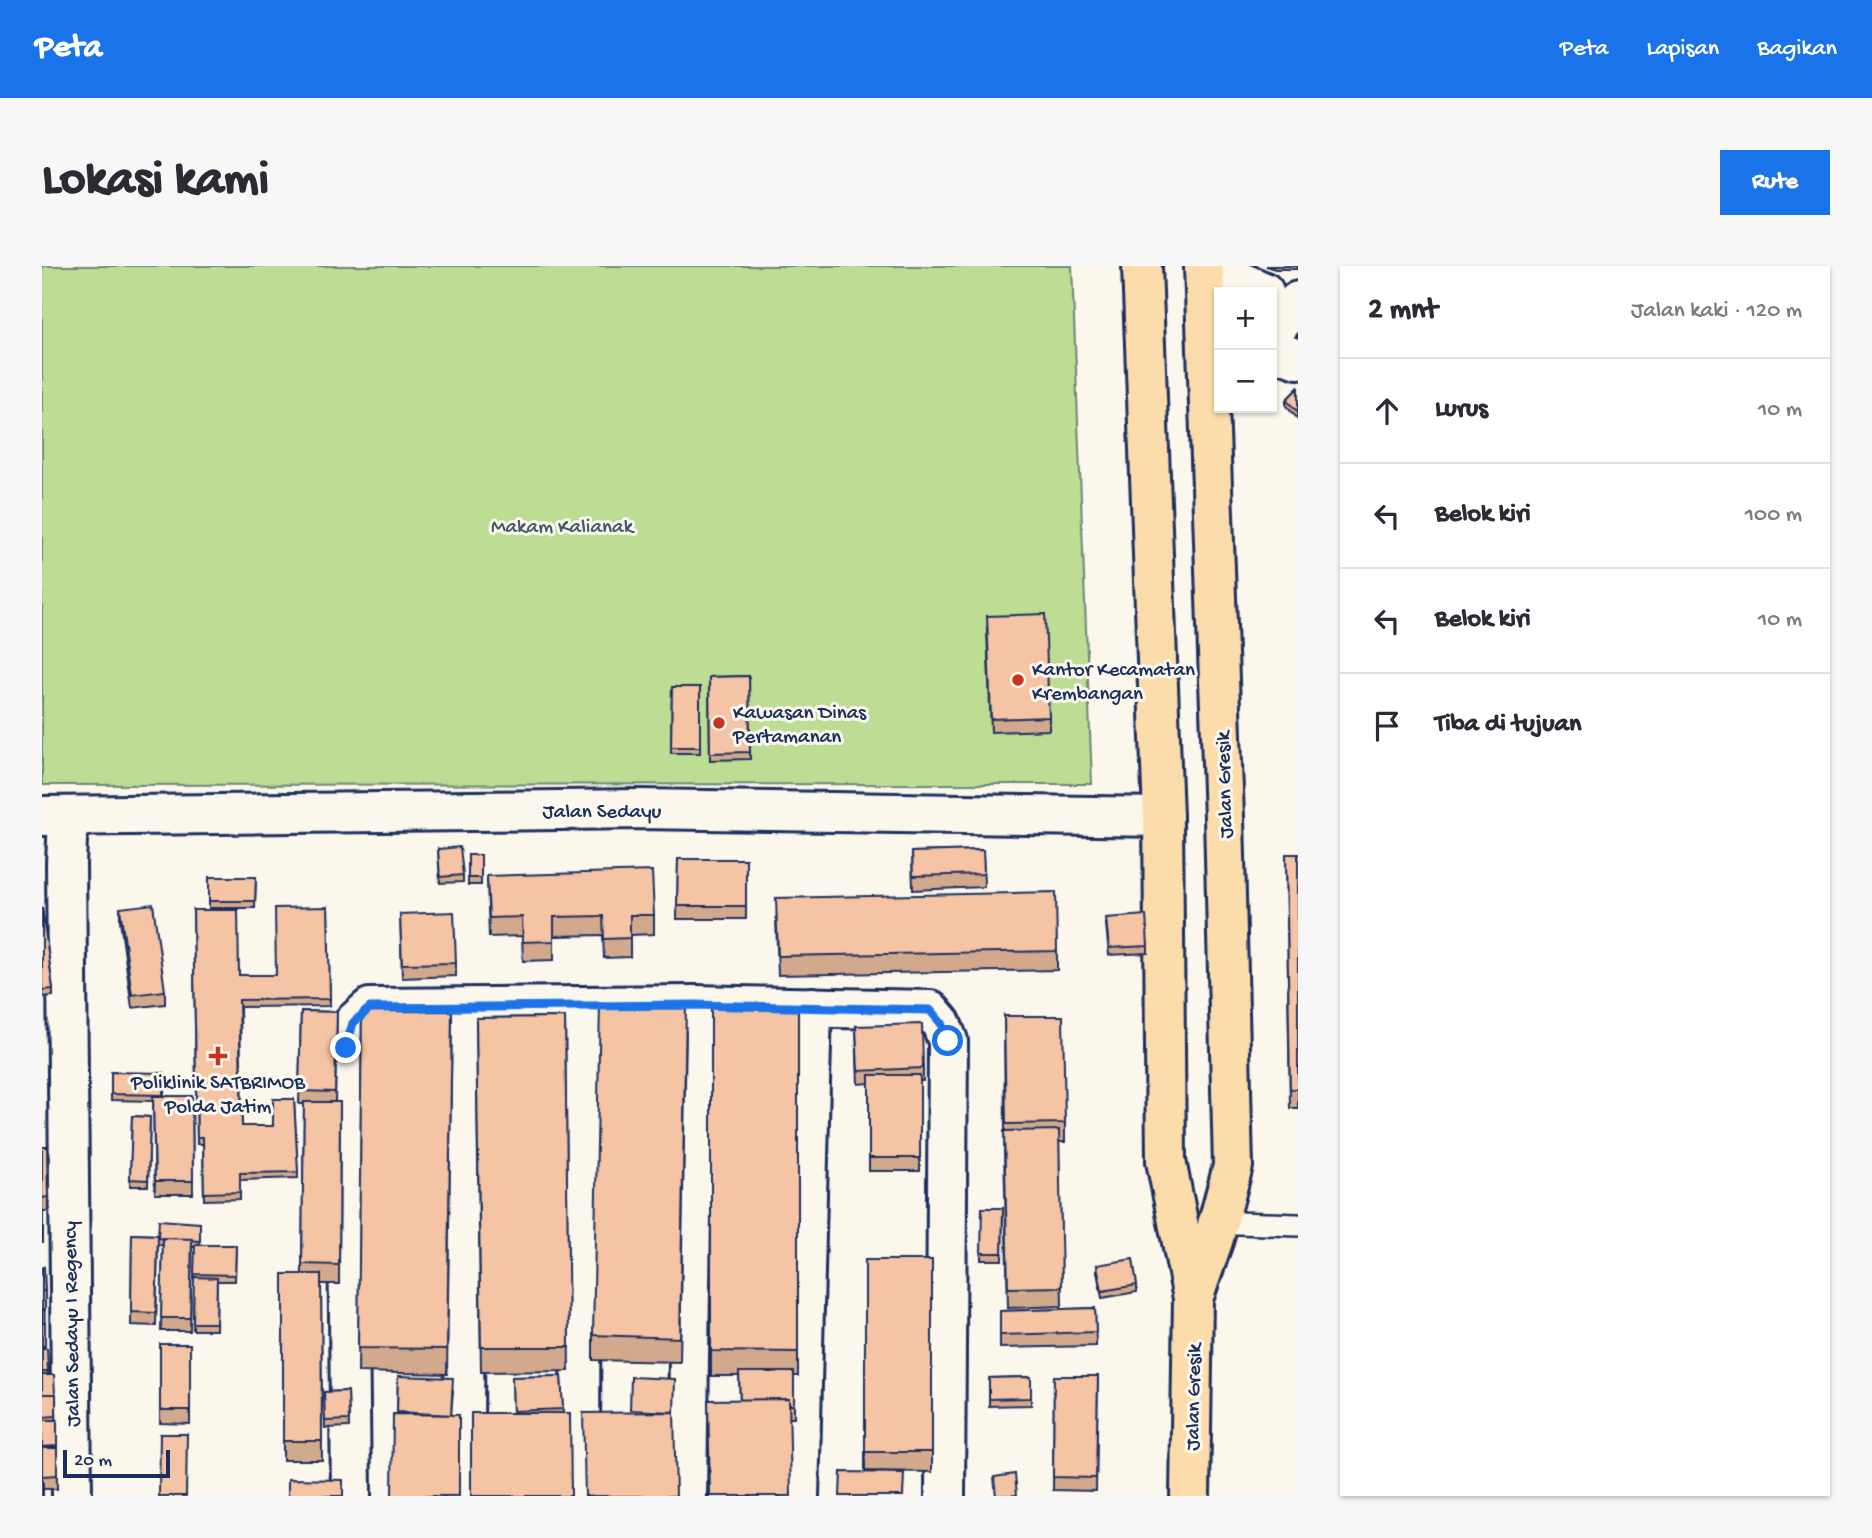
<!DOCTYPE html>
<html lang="id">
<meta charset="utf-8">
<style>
:root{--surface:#fff;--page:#f7f7f7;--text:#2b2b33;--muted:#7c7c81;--line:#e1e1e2;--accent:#1a73e8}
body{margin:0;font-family:"Gochi Hand",sans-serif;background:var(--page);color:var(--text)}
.controls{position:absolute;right:21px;top:21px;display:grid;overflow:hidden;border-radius:0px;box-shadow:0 2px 5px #0004}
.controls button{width:63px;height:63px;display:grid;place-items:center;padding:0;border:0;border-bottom:2px solid var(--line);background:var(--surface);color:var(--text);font:35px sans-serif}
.scale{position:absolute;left:21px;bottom:18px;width:107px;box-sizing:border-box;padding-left:7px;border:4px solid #1b2f5e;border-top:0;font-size:19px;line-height:24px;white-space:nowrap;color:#1b2f5e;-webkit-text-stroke:5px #fbf7ec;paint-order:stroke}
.stop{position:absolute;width:21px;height:21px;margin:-16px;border:5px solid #1a73e8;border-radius:50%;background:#fff}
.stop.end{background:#1a73e8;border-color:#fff;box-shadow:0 2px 7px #0008}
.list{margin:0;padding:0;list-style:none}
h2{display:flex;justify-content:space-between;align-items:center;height:91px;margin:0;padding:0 28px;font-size:30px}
h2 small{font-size:23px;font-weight:400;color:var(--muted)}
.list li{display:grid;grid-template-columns:46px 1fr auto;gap:21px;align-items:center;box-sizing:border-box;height:105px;padding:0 28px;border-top:2px solid var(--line)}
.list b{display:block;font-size:26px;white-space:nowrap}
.list em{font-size:23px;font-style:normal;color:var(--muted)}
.icon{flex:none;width:38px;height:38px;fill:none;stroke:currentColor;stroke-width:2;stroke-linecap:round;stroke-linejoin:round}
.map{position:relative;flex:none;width:1256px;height:1230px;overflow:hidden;border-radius:0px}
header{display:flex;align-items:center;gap:42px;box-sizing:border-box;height:98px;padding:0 35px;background:var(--accent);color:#fff}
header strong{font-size:33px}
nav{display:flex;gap:38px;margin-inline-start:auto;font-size:24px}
.intro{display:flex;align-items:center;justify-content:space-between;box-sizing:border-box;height:168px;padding:0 42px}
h1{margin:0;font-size:49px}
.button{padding:18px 32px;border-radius:0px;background:var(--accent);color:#fff;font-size:24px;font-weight:700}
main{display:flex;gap:42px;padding:0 42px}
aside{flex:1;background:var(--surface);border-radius:0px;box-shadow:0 2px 5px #0004}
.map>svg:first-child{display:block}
.green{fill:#bddc94;stroke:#6c8679;stroke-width:2}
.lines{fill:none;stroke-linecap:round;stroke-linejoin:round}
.lane-casing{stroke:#1b2f5e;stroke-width:26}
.street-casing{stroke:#1b2f5e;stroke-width:44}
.secondary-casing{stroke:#1b2f5e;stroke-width:44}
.highway-casing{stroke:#1b2f5e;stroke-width:44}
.lane{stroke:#fbf7ec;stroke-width:21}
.street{stroke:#fbf7ec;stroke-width:38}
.secondary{stroke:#fbf7ec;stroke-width:38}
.highway{stroke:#fddcac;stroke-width:38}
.wall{fill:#d3a98e;stroke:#1b2f5e;stroke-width:2}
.building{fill:#f5c4a5;stroke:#1b2f5e;stroke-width:2}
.route{stroke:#1a73e8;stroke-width:9}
.poi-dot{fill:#c8321e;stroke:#fbf7ec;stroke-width:2.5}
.labels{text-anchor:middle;stroke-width:6;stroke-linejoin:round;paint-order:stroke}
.park-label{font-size:21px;fill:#445a6c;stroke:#fbf7ec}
.poi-label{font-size:21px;fill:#1b2f5e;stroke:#fbf7ec;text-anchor:start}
.street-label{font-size:21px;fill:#1b2f5e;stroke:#fbf7ec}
</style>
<header>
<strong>Peta</strong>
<nav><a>Peta</a><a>Lapisan</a><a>Bagikan</a></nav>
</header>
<div class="intro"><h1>Lokasi kami</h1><a class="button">Rute</a></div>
<main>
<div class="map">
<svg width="1256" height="1230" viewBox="0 0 1256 1230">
<rect width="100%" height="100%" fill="#fbf7ec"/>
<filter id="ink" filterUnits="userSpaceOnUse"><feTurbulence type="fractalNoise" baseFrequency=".0143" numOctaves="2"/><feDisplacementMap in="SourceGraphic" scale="14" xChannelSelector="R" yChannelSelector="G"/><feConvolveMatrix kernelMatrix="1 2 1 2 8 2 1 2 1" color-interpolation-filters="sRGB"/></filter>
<g filter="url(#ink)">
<!-- green -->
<path class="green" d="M 0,0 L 1030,0 L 1050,518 L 0,519 Z"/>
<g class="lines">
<defs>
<path id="lane" d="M 1167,956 L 1256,959"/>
<g id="street">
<path d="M 1230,84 L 1256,93"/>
<path d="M 0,550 L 597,543 L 1121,551"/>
<path d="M 26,550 L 24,598 L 30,1230"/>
<path d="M 309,1230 L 304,782 L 311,757 L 328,742 L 652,739 L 888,744 L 899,757 L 906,775 L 903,1230"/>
<path d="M 422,1230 L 423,742"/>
<path d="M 538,1230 L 539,740"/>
<path d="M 645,1230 L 652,739"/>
<path d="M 757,1230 L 770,741"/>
</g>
<g id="secondary">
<path d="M 1162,0 L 1222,26"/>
<path d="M 1230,68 L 1256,35"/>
</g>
<g id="highway">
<path d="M 1100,0 L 1121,551 L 1124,895 L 1151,1032 L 1148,1230"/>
<path d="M 1152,1030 L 1172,972 L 1191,900 L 1182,552 L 1162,0"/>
</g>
</defs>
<!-- lane casing -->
<use href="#lane" class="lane-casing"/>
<!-- street casing -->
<use href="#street" class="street-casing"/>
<!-- secondary casing -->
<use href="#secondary" class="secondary-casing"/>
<!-- highway casing -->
<use href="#highway" class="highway-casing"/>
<!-- lane -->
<use href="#lane" class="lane"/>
<!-- street -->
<use href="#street" class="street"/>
<!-- secondary -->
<use href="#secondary" class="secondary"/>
<!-- highway -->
<use href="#highway" class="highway"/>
</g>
<!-- wall -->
<g class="wall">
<path d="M 1224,0 L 1256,0 L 1256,3 L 1233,3 Z"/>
<path d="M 1256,122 L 1256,153 L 1244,140 L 1244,134 Z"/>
<path d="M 945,363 L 1007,451 L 1007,464 L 949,466 Z"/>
<path d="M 707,410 L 708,493 L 668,494 L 667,411 Z"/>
<path d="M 630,421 L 658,421 L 658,487 L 629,487 Z"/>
<path d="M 396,583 L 421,609 L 421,616 L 398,617 Z"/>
<path d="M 941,584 L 942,621 L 871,624 L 870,586 Z"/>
<path d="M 1244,588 L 1256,588 L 1256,842 L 1248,842 Z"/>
<rect x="426" y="589" width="13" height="30"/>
<path d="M 636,593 L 704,593 L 704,653 L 635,653 Z"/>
<path d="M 445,610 L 612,649 L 612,668 L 588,669 L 588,691 L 562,692 L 561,669 L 512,670 L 512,694 L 481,695 L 480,670 L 447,671 Z"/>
<path d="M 167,611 L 214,611 L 213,642 L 167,642 Z"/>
<path d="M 286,641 L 288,740 L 198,741 L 200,860 L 231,860 L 252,833 L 256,912 L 198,914 L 198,933 L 162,934 L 161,878 L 155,878 L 151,644 L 197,709 L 234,709 Z"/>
<path d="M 0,642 L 11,723 L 11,730 L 0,731 Z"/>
<path d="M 78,642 L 123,725 L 123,738 L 90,742 L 78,655 Z"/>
<path d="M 358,648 L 414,697 L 414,710 L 360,712 Z"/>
<path d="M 734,651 L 1015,685 L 1015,704 L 736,709 Z"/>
<path d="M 1064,658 L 1106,680 L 1106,687 L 1067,689 Z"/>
<path d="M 669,741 L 756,741 L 756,1110 L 752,1110 L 752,1152 L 748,1152 L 698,1134 L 697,1110 L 669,1110 Z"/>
<path d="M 320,744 L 410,745 L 405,1108 L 316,1106 Z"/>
<path d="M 259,745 L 295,746 L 293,836 L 298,836 L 297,1018 L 279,1018 L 280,1194 L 241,1194 L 241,1008 L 260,1008 L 262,838 L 257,838 Z"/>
<path d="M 962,750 L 1023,857 L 1023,876 L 1017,876 L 1020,1040 L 966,1042 L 962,885 L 963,865 Z"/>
<path d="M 523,751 L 527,1105 L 439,1106 L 434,752 Z"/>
<path d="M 814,760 L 881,802 L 881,815 L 878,815 L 878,905 L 827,905 L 827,817 L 816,818 Z"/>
<path d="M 644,765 L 638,1096 L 551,1094 L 551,1069 Z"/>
<path d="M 122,807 L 122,830 L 150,830 L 151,928 L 113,928 L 111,835 L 69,834 L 69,828 Z"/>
<path d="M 90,850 L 108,851 L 106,920 L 88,920 Z"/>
<path d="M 0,881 L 6,931 L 6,945 L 1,945 L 1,976 L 0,976 Z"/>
<path d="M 961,942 L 960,994 L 939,994 L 939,987 Z"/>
<path d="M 158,957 L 158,979 L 194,979 L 193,1015 L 175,1015 L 174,1064 L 151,1064 L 153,981 L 150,981 L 148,1065 L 119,1065 L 121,979 L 116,979 L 114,1060 L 89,1059 L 90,968 L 116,969 Z"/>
<path d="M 823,994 L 890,994 L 890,1206 L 823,1205 Z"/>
<path d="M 1055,999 L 1095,1019 L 1095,1026 L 1060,1032 L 1055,1006 Z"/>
<path d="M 2,1001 L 3,1083 L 5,1083 L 6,1109 L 13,1128 L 14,1128 L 15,1223 L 1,1223 L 0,1230 L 0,1002 Z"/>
<path d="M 1053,1042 L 1054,1080 L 958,1082 L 958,1045 Z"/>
<path d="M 118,1078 L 148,1078 L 148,1158 L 118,1157 Z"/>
<path d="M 356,1110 L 411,1125 L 409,1149 L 355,1148 Z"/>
<path d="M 519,1110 L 521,1147 L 471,1147 L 470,1111 Z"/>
<path d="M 1012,1110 L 1056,1110 L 1054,1225 L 1011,1224 Z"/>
<path d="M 989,1111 L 989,1139 L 947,1140 L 947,1112 Z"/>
<path d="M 306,1125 L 307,1161 L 283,1162 L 282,1126 Z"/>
</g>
<!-- building -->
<g class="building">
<path d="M 1256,122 L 1256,146 L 1244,134 Z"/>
<path d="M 1003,348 L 1007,451 L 949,453 L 945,350 Z"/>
<path d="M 707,410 L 708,486 L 668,487 L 667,411 Z"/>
<path d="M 630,421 L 658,421 L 658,481 L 629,481 Z"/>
<path d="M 418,581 L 421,609 L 398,611 L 396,583 Z"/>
<path d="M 941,584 L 942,608 L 871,610 L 870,586 Z"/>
<path d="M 1244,588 L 1256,588 L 1256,823 L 1248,823 Z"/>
<rect x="426" y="589" width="13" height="23"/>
<path d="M 636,593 L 704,593 L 704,640 L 635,640 Z"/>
<path d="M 610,605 L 612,649 L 588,649 L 588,672 L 562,673 L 561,650 L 512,651 L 512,675 L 481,676 L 480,651 L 447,652 L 445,610 Z"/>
<path d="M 167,611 L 214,611 L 213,635 L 167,635 Z"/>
<path d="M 1014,626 L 1015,685 L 736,690 L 734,632 Z"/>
<path d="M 111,638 L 123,725 L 90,729 L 78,642 Z"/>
<path d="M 286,641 L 288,733 L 197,734 L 200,860 L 231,860 L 231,833 L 252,833 L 256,906 L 198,907 L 198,926 L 162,927 L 161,871 L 155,871 L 151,644 L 196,644 L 197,709 L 234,709 L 233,642 Z"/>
<path d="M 0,642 L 11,723 L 0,724 Z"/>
<path d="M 412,646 L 414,697 L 360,698 L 358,648 Z"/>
<path d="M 1104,649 L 1106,680 L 1067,682 L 1064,652 Z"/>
<path d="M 558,738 L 644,740 L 638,1072 L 551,1069 Z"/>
<path d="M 669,741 L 756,741 L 756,1086 L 669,1085 Z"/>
<path d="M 320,744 L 410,745 L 405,1083 L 316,1082 Z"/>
<path d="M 259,745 L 295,746 L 293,826 L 257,825 Z"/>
<path d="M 962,750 L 1021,750 L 1023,857 L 964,858 Z"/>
<path d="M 523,751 L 527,1081 L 439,1081 L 434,752 Z"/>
<path d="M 880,758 L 881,802 L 816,805 L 814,760 Z"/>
<path d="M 69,806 L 122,807 L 121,829 L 69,828 Z"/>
<rect x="827" y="809" width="51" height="83"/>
<path d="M 111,830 L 150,830 L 151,915 L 113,915 Z"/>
<path d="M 262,836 L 298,836 L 297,999 L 260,998 Z"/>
<path d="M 90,850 L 108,851 L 106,914 L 88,913 Z"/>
<path d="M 1017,864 L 1020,1021 L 966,1022 L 962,865 Z"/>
<path d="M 0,881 L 5,881 L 6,931 L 0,932 Z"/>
<path d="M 0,941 L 1,969 L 0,969 Z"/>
<path d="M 940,942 L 961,942 L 960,987 L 939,987 Z"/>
<path d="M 117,954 L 158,957 L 158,975 L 116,972 Z"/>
<path d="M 90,968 L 116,969 L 114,1047 L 89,1046 Z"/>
<path d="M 121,972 L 150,973 L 148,1052 L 119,1052 Z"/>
<path d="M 153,979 L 194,979 L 193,1009 L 152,1008 Z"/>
<path d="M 1091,993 L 1095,1019 L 1060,1025 L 1055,999 Z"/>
<rect x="823" y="994" width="67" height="192"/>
<path d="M 2,1001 L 3,1025 L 0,1025 L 0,1002 Z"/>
<path d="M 241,1008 L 279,1008 L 280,1175 L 241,1175 Z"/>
<path d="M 152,1011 L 175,1012 L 174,1057 L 151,1057 Z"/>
<rect x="0" y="1025" width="3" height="19"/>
<path d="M 1053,1042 L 1054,1066 L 958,1069 L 958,1045 Z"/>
<rect x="0" y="1057" width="3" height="23"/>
<rect x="118" y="1078" width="30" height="66"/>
<path d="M 0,1083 L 5,1083 L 6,1106 L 0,1106 Z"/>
<path d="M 697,1106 L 752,1106 L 752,1139 L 747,1139 L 747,1133 L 698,1134 Z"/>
<path d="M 0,1109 L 12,1109 L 13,1128 L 0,1128 Z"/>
<path d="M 356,1110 L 411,1112 L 409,1149 L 355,1146 Z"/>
<path d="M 519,1110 L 521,1143 L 471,1145 L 470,1111 Z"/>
<path d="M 1012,1110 L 1056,1110 L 1054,1212 L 1011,1211 Z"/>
<path d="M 589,1111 L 633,1113 L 632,1146 L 588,1144 Z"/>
<path d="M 989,1111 L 989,1132 L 947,1133 L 947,1112 Z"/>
<path d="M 306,1125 L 307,1154 L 283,1155 L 282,1126 Z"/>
<path d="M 0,1128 L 14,1128 L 14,1150 L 0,1151 Z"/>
<path d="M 747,1133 L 749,1230 L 668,1230 L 666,1134 Z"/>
<path d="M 632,1146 L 634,1230 L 543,1230 L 541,1147 Z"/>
<path d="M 429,1147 L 528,1147 L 529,1230 L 429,1230 Z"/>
<path d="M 351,1148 L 417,1149 L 417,1230 L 350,1230 Z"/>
<path d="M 0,1154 L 15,1154 L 15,1180 L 0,1181 Z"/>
<path d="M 118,1168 L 145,1168 L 144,1230 L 117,1230 Z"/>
<path d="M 0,1182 L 15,1182 L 15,1209 L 0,1210 Z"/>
<path d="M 799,1206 L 862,1207 L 861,1230 L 798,1230 Z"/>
<path d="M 973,1208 L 975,1229 L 954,1230 L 952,1211 Z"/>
<path d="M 246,1213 L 301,1214 L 301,1230 L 246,1230 Z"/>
<rect x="0" y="1215" width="1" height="15"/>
</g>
</g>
<g class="lines" filter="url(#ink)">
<!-- route -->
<path class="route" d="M 304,782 L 311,757 L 328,742 L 652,739 L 888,744 L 899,757 L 906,775"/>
</g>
<!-- markers -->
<g class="poi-dot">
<circle cx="976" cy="414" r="7"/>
<circle cx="677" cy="457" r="7"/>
<path d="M172.5 779.5h7v7h7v7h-7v7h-7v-7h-7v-7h7z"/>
</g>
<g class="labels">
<!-- park labels -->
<g class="park-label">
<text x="520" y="266">Makam Kalianak</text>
</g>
<!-- poi labels -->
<g class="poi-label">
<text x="990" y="409">Kantor Kecamatan<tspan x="990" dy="24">Krembangan</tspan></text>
<text x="691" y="452">Kawasan Dinas<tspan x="691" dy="24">Pertamanan</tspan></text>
<text x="176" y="822" text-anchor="middle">Poliklinik SATBRIMOB<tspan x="176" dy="24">Polda Jatim</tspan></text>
</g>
<!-- street labels -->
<g class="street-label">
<text transform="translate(1181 519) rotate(-92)" y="7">Jalan Gresik</text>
<text x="560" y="551">Jalan Sedayu</text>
<text transform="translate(28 1058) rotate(-91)" y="7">Jalan Sedayu I Regency</text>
<text transform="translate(1150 1131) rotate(-89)" y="7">Jalan Gresik</text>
</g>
</g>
</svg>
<div class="controls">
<button>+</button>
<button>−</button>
</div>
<div class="scale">20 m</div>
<div class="stop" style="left:906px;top:775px"></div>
<div class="stop end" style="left:304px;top:782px"></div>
</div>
<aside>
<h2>2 mnt<small>Jalan kaki · 120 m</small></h2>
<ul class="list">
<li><svg class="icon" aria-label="ahead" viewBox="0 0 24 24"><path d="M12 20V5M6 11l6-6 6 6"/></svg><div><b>Lurus</b></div><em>10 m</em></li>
<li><svg class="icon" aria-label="left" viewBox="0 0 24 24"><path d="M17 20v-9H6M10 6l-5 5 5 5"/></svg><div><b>Belok kiri</b></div><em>100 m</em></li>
<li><svg class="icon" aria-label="left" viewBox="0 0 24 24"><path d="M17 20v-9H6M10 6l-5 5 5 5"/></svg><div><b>Belok kiri</b></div><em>10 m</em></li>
<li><svg class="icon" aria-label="arrive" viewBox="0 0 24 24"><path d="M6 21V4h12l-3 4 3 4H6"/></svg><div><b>Tiba di tujuan</b></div></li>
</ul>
</aside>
</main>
